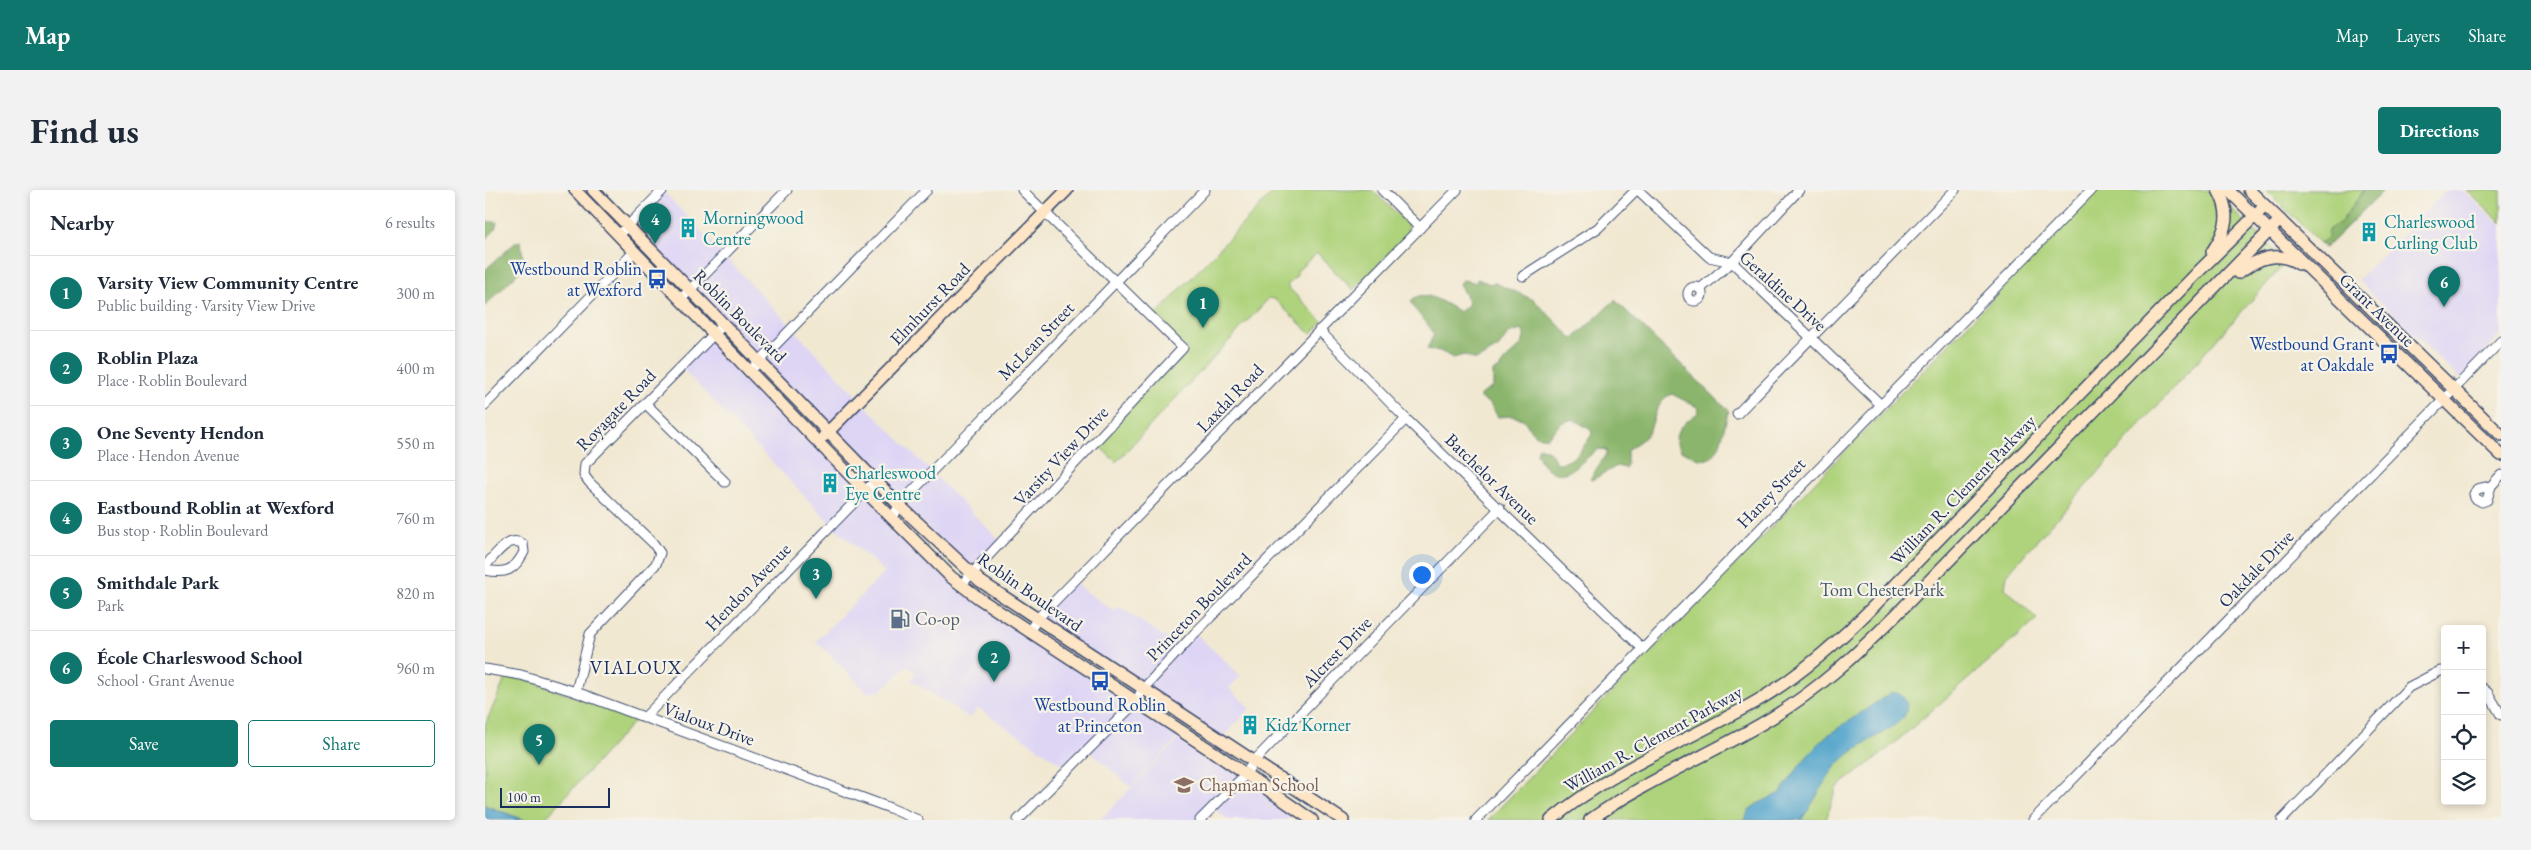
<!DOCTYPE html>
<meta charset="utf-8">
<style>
:root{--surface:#fff;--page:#f2f2f3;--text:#1f2937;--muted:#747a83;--line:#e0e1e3;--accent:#0f766e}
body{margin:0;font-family:"EB Garamond",serif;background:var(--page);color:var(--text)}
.controls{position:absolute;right:15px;bottom:15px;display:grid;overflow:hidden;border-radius:5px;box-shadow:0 2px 8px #0003}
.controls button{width:45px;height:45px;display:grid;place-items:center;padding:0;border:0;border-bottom:1px solid var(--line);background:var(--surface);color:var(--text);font:25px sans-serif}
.scale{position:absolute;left:15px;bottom:12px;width:110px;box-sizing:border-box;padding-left:5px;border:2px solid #1b2f5e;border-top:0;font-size:14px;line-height:18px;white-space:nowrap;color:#1b2f5e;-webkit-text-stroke:4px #f7f3e8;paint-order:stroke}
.you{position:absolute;left:936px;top:384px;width:18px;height:18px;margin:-12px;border:4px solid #fff;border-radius:50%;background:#1a73e8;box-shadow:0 0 0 8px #1a73e833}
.badge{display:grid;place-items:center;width:32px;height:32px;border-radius:50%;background:var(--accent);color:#fff;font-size:16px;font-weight:700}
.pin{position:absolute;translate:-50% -41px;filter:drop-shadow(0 1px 2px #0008)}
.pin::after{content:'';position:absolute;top:26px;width:18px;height:15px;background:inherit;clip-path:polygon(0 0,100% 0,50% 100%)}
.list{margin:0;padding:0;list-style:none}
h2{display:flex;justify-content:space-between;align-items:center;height:65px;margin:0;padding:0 20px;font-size:21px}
h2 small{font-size:16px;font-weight:400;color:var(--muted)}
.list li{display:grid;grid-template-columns:32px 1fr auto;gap:15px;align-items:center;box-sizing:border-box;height:75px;padding:0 20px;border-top:1px solid var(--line)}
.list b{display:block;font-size:19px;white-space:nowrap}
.list p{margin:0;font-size:16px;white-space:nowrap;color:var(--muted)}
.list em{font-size:16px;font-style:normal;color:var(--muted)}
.actions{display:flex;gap:10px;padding:15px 20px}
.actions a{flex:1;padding:11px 0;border:1px solid var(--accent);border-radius:5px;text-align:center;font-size:18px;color:var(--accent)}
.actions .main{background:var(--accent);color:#fff}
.icon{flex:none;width:28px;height:28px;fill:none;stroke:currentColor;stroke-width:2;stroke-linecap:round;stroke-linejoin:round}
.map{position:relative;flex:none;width:2016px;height:630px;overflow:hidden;border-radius:5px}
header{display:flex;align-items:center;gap:30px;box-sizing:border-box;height:70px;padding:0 25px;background:var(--accent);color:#fff}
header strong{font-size:24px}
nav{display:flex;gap:28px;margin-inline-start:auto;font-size:18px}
.intro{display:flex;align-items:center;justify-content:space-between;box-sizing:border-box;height:120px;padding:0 30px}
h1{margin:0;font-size:35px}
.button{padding:12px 22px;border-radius:5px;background:var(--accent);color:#fff;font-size:18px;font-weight:700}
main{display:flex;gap:30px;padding:0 30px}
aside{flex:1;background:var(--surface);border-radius:5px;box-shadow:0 2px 8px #0003}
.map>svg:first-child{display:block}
.built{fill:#ded5f5}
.green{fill:#afd37c;stroke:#65816d}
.forest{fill:#8bb56c;stroke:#537265}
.water{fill:#50a3cb;stroke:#366994}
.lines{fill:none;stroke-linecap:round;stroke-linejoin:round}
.street-casing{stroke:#3b4b6f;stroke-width:11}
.secondary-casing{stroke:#3b4b6f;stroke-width:14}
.street{stroke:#fff;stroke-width:9}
.secondary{stroke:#fde5c5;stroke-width:11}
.labels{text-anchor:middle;stroke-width:4.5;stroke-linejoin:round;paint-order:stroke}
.culture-label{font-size:18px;fill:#0d838f;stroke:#f7f3e8;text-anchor:start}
.transit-label{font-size:18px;fill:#164399;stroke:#f7f3e8;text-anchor:end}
.street-label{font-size:18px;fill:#1b2f5e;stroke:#f7f3e8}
.park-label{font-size:18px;fill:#405866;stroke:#f7f3e8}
.service-label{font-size:18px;fill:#4e5e75;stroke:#f7f3e8;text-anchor:start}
.education-label{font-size:18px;fill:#785e54;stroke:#f7f3e8;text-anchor:start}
.neighbourhood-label{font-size:19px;letter-spacing:1px;fill:#1b2f5e;stroke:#f7f3e8}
</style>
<header>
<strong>Map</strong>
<nav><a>Map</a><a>Layers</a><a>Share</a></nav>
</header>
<div class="intro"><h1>Find us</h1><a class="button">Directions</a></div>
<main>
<aside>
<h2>Nearby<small>6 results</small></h2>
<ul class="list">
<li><span class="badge">1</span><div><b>Varsity View Community Centre</b><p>Public building · Varsity View Drive</p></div><em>300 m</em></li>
<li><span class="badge">2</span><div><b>Roblin Plaza</b><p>Place · Roblin Boulevard</p></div><em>400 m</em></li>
<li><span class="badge">3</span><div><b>One Seventy Hendon</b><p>Place · Hendon Avenue</p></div><em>550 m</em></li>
<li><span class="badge">4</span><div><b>Eastbound Roblin at Wexford</b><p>Bus stop · Roblin Boulevard</p></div><em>760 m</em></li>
<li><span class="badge">5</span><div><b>Smithdale Park</b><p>Park</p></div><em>820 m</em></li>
<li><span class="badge">6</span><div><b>École Charleswood School</b><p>School · Grant Avenue</p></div><em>960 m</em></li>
</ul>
<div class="actions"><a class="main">Save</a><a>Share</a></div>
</aside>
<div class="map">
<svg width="2016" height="630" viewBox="0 0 2016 630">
<rect width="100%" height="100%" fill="#f7f3e8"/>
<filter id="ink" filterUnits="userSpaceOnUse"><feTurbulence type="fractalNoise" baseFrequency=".02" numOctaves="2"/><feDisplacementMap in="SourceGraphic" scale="10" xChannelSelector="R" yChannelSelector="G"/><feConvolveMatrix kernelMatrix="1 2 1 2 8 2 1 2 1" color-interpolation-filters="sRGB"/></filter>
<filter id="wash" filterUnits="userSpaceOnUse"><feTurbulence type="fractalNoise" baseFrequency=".0096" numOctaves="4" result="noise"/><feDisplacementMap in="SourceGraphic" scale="20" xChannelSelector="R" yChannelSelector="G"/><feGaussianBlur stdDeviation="1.12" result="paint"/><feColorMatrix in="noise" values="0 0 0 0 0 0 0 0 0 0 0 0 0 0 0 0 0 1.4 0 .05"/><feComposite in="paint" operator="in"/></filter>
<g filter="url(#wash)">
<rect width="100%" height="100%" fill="#f1e8d1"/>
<!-- built -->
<g class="built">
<path d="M 1961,0 L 1977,0 L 2016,36 L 2016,144 L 1975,189 L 1873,90 Z"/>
<path d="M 179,2 L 385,220 L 515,351 L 486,382 L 146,36 Z"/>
<path d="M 229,146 L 466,389 L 647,512 L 581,577 L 493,518 L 485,528 L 426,490 L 431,483 L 423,476 L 394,502 L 382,502 L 331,451 L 400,382 L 349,337 L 197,178 Z"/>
<path d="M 587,392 L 629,421 L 635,417 L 696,458 L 710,443 L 756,486 L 744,498 L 765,518 L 738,548 L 553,428 Z"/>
<path d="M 651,513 L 697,544 L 646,597 L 604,560 Z"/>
<path d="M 698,545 L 759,585 L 714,630 L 615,630 Z"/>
<path d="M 761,586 L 811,620 L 802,630 L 743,630 L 729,618 Z"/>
</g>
<!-- green -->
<g class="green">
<path d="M 790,0 L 887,0 L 923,34 L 923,43 L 868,100 L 832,63 L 811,82 L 813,84 L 802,96 L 838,132 L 826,144 L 789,109 L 784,108 L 631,272 L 612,254 L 701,158 L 669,127 Z"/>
<path d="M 1613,0 L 1728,0 L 1801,72 L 1522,384 L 1520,398 L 1552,429 L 1398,563 L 1351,598 L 1341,630 L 1003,630 Z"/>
<path d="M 1781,0 L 1899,0 L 1840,58 Z"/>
<path d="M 1981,0 L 2016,0 L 2016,33 Z"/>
<path d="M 21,487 L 43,490 L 151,529 L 59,630 L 40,630 L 0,615 L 0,535 Z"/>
</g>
<!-- forest -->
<g class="forest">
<path d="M 1879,0 L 1899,0 L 1840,58 L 1835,53 L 1843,48 L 1844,39 L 1856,32 Z"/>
<path d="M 0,32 L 12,32 L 10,40 L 0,50 Z"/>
<path d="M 36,51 L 39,77 L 0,116 L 0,80 L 30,53 Z"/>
<path d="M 992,89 L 1005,94 L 1010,93 L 1049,110 L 1088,149 L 1130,110 L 1244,221 C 1238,232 1238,275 1214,269 C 1207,267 1203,262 1196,261 C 1183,244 1199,233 1213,223 L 1214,218 L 1187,204 C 1170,210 1171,229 1163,243 C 1158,250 1149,255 1142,260 L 1142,274 L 1140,278 L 1132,276 L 1107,290 L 1105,289 L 1121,264 L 1122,260 L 1114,259 C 1098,268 1081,294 1063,279 C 1057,274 1055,270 1052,263 L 1054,257 L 1064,261 L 1072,273 C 1089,274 1099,256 1107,244 L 1106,240 L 1088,229 L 1076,233 L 1063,247 C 1047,249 1046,239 1038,229 L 1026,226 L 1013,227 L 1005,214 L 995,208 L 995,205 L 1008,197 L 1008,182 L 1015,178 C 1019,166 1045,156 1038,141 L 1036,140 L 1023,144 L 1013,158 L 991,170 L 979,165 L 968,168 L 955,161 L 942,159 L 949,144 C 943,132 930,123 926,111 C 938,96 963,116 975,122 L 984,114 L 974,93 L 978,90 L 992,93 Z"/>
</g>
<!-- water -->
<g class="water">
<path d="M 1407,502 C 1421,504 1425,515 1419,527 C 1402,544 1376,552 1358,569 C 1339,586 1332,610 1316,630 L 1259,630 L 1265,619 L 1272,614 L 1295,603 L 1318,571 L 1340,547 Z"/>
<path d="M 0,616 L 39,630 L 0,630 Z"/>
</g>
</g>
<g filter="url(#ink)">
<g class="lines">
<defs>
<g id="street">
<path d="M 897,0 L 935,38"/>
<path d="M 1153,0 L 1224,67 L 1247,72 L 1395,214"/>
<path d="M 134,45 L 178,0"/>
<path d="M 1038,86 L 1113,38 L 1151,0"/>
<circle cx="1210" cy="104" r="7"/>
<path d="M 1215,99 L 1247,72 L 1314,0"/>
<path d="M 196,109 L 302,0"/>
<path d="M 834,140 L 921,229 L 1158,459"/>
<path d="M 265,181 L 442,0"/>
<path d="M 160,213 L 240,292"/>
<path d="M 0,215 L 149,62"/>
<path d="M 1252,224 L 1470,0"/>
<path d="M 2006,296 L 1992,299 L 1989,304 L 1990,308 L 1997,312 L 2002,310 L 2006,296 L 2016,285"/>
<path d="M 408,328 L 414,315 L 720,0"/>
<path d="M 0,376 C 10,366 23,344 38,354 L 39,362 C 29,381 21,384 0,380"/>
<path d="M 476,395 L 698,158 L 537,0"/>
<path d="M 544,441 L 555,426 L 972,0"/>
<path d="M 0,479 L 36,485 L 91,502 L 405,618 L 433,630"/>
<path d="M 1997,498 L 2003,503 L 2016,525"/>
<path d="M 91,502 L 105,444 L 171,374 L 175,363 L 168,353 L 104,292 L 99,285 L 100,274 L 239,134"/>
<path d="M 159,528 L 391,290"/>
<path d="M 533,630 L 651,512 L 657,500 L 710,443 L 921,229"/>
<path d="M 715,630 L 761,584 L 768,572 L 1015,318"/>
<path d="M 991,630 L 1606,0"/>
<path d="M 1548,630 L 2016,151"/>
<path d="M 1797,630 L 1924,497 L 1955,481 L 1960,481"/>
</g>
<g id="secondary">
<path d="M 90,0 L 386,307 L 466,387 L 495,409 L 730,563 L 827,630"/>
<path d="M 108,0 L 414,315 L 495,391 L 858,630"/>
<path d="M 1743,0 L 2016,265"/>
<path d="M 1764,0 L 2016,245"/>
<path d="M 1727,62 C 1741,41 1747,24 1733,0"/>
<path d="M 1753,83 C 1773,68 1792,60 1814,74"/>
<path d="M 339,246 L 582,0"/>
<path d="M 1066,630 C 1129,578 1207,549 1277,508 C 1318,483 1355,450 1389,416 L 1713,82 L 1780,16"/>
<path d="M 1105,630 C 1162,589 1228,564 1288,527 C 1334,499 1373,463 1411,425 L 1795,30"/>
</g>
</defs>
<!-- street casing -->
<use href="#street" class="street-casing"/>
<!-- secondary casing -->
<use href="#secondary" class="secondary-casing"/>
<!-- street -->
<use href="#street" class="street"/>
<!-- secondary -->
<use href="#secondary" class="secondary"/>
</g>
</g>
<!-- icons -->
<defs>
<symbol id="building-bare" viewBox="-9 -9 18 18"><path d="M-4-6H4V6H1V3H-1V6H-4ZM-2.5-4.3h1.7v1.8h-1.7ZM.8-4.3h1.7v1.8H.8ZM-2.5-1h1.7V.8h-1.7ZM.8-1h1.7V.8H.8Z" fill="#0f9aa8" stroke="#f7f3e8" stroke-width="2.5" paint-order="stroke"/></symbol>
<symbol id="bus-bare" viewBox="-9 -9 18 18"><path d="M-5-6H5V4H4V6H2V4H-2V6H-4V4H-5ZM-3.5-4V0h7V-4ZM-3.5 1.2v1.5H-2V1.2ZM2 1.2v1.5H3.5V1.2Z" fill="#1a4fb4" stroke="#f7f3e8" stroke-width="2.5" paint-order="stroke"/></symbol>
<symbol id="fuel-bare" viewBox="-9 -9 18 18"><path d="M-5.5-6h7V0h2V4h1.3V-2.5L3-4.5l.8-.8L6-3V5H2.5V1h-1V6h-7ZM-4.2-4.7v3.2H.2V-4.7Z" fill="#5c6f8a" stroke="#f7f3e8" stroke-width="2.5" paint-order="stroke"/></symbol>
<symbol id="school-bare" viewBox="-9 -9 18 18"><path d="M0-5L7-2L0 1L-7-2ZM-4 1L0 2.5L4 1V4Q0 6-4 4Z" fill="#8d6e63" stroke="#f7f3e8" stroke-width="2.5" paint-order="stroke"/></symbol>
</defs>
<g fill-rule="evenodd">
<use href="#building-bare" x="189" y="24" width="28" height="28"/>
<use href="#building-bare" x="1870" y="28" width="28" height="28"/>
<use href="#bus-bare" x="158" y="75" width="28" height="28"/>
<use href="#bus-bare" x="1890" y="150" width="28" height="28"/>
<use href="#building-bare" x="331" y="279" width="28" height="28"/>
<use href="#fuel-bare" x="401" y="415" width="28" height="28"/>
<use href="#bus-bare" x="601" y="477" width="28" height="28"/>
<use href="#building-bare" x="751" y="521" width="28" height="28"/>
<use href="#school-bare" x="685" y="581" width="28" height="28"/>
</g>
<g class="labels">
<!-- culture labels -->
<g class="culture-label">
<text x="218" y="34">Morningwood<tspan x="218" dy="21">Centre</tspan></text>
<text x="1899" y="38">Charleswood<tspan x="1899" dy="21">Curling Club</tspan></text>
<text x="360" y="289">Charleswood<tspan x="360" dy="21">Eye Centre</tspan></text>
<text x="780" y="541">Kidz Korner</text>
</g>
<!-- transit labels -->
<g class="transit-label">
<text x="157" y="85">Westbound Roblin<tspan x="157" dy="21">at Wexford</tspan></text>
<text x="1889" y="160">Westbound Grant<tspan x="1889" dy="21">at Oakdale</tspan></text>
<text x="615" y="521" text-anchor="middle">Westbound Roblin<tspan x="615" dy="21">at Princeton</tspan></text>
</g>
<!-- street labels -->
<g class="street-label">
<text transform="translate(1298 101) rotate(42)" y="6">Geraldine Drive</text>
<text transform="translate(445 114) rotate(-46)" y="6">Elmhurst Road</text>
<text transform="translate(1892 120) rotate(44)" y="6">Grant Avenue</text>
<text transform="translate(255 126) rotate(45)" y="6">Roblin Boulevard</text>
<text transform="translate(551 151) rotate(-46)" y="6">McLean Street</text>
<text transform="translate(745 208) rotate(-46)" y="6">Laxdal Road</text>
<text transform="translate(131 220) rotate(-46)" y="6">Royagate Road</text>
<text transform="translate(576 266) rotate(-47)" y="6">Varsity View Drive</text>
<text transform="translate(1007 289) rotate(44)" y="6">Batchelor Avenue</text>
<text transform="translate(1478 300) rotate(-46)" y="6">William R. Clement Parkway</text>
<text transform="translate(1286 303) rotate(-46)" y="6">Haney Street</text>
<text transform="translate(1771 379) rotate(-46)" y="6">Oakdale Drive</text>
<text transform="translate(263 397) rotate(-46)" y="6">Hendon Avenue</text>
<text transform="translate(545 402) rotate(35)" y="6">Roblin Boulevard</text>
<text transform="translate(714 417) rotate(-46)" y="6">Princeton Boulevard</text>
<text transform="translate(852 462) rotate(-46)" y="6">Alcrest Drive</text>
<text transform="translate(224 534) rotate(20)" y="6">Vialoux Drive</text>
<text transform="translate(1168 549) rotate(-29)" y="6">William R. Clement Parkway</text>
</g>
<!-- park labels -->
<g class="park-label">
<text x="1397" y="406">Tom Chester Park</text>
</g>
<!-- service labels -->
<g class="service-label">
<text x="430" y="435">Co-op</text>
</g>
<!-- education labels -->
<g class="education-label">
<text x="714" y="601">Chapman School</text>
</g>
<!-- neighbourhood labels -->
<g class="neighbourhood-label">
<text x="151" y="484">VIALOUX</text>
</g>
</g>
</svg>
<div class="controls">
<button>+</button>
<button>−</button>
<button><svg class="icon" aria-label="locate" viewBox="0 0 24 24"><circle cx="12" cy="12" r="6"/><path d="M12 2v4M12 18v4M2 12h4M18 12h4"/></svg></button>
<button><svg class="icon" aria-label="layers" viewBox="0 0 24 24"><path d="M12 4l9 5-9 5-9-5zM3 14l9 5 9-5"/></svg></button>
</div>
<div class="scale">100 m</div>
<div class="you"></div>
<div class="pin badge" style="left:718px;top:138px">1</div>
<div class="pin badge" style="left:509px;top:492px">2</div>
<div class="pin badge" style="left:331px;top:409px">3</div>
<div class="pin badge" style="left:170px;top:54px">4</div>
<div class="pin badge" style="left:54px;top:575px">5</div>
<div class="pin badge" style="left:1959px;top:117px">6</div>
</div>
</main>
